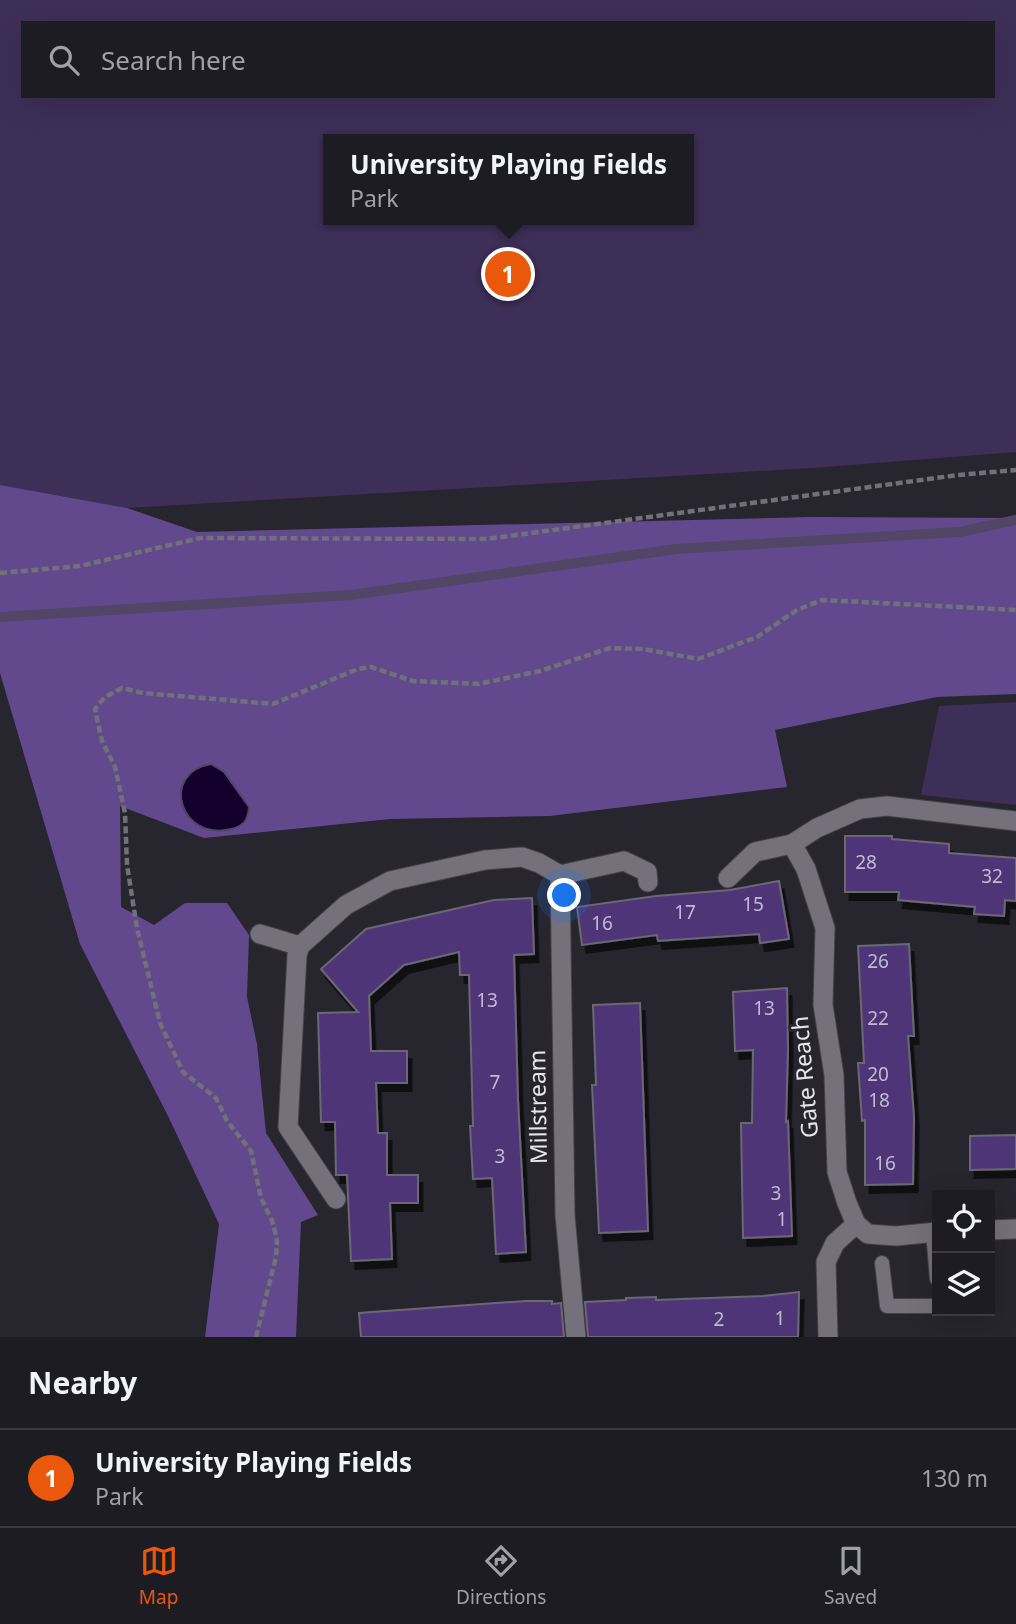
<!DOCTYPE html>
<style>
:root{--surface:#1d1c22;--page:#25252a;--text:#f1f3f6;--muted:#a0a1a5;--line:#3b3a40;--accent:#ea580c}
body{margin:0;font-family:"Noto Sans",sans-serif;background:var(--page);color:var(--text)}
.controls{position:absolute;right:21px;bottom:21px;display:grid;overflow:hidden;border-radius:0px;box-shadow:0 7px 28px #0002}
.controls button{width:63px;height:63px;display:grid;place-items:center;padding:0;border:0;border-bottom:2px solid var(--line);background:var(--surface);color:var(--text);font:35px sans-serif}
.you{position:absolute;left:565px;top:896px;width:24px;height:24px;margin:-18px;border:5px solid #fff;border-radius:50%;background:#1a73e8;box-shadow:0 0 0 10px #1a73e833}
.badge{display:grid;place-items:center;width:46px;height:46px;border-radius:50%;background:var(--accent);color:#fff;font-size:23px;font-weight:700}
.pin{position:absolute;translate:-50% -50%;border:4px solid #fff;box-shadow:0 2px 7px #0006}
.popup{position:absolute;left:323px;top:134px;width:371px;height:91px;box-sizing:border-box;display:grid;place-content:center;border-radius:0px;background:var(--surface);filter:drop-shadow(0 2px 5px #0005);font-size:23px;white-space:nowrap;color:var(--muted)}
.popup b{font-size:26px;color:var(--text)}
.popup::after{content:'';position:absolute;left:50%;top:100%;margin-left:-14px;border:14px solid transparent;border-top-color:var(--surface)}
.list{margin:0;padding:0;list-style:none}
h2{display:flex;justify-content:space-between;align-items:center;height:91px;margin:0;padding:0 28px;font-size:30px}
h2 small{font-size:23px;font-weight:400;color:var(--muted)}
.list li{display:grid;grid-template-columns:46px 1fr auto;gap:21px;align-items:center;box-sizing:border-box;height:98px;padding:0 28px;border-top:2px solid var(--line)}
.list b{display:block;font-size:26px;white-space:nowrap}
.list p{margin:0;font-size:23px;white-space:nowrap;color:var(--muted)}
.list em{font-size:23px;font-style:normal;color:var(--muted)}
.icon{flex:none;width:38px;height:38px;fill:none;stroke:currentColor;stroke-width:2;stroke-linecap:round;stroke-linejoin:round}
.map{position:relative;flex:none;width:1016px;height:1337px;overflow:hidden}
.search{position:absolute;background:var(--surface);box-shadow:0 7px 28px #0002;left:21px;right:21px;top:21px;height:77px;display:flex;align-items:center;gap:18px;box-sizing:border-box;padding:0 24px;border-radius:0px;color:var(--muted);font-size:26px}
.sheet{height:189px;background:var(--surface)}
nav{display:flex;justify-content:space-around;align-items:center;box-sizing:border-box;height:98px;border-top:2px solid var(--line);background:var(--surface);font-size:19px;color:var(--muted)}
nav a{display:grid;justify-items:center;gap:4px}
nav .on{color:var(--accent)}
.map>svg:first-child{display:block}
.green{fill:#3d2f57;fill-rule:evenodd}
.forest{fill:#62498e}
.water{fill:#13002c;stroke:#534566;stroke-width:2}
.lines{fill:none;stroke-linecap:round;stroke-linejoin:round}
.stream{stroke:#534566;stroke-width:10}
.building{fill:#4e3578;stroke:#6b6873;stroke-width:2;filter:url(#shadow)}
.service-casing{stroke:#444249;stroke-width:16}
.minor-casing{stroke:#444249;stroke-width:21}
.path{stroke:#727078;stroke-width:4.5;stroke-dasharray:7 3.5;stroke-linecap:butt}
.service{stroke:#74717c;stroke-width:14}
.minor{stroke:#74717c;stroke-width:19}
.labels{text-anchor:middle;stroke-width:6;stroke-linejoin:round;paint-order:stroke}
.number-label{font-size:19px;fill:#c2bacf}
.street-label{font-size:23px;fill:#e8e6ec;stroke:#27252e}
</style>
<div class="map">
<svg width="1016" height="1337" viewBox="0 0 1016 1337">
<defs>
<filter id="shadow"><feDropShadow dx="4.5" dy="8" stdDeviation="0" flood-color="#0009"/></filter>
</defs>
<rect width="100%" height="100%" fill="#27252e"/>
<!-- green -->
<g class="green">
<path d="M 0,0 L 1016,0 L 1016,452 L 813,468 L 127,508 L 0,485 ZM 23,23 L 993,23 L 993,96 L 23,96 ZM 328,139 L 688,139 L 688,220 L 328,220 Z"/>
<path d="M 1016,702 L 1016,805 L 921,795 L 939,706 Z"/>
</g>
<!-- forest -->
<path class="forest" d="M 0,485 L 127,508 L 197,532 L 810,517 L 1016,518 L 1016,694 L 937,697 L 775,730 L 787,787 L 550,816 L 390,819 L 204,838 L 120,806 L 121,907 L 154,925 L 185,903 L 227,903 L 249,935 L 247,997 L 257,1044 L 266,1133 L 318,1215 L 301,1222 L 296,1337 L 205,1337 L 219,1224 L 168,1116 L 80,944 L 0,673 Z"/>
<!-- water -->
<path class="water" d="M 211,764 L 224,772 L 249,807 C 248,820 244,826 231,829 C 179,842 160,772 211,764 Z"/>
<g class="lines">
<!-- stream -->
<path class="stream" d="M 0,617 L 351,595 L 676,549 L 959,532 L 1016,520"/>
</g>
<!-- building -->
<g class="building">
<path d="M 845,836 L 892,836 L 892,839 L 949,844 L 949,853 L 1016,858 L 1016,901 L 1005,900 L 1004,916 L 974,914 L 975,907 L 898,900 L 899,892 L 845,892 Z"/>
<path d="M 779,881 L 789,939 L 760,943 L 759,934 L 658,941 L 657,935 L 582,945 L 577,907 L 656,896 L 730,890 Z"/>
<path d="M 532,898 L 534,954 L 514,955 L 518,1100 L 526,1252 L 496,1254 L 492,1178 L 473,1179 L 470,1126 L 473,1126 L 469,975 L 460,975 L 459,952 L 404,965 L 369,996 L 371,1051 L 407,1051 L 407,1083 L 376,1083 L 378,1133 L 387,1133 L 387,1175 L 418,1175 L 418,1203 L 390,1203 L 392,1259 L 351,1261 L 347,1175 L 336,1175 L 335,1122 L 321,1122 L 318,1013 L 358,1012 L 321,969 L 366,929 L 494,900 Z"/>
<path d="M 909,944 L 914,1036 L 908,1036 L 914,1117 L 913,1184 L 865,1185 L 865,1120 L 862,1121 L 858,1063 L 864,1063 L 858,946 Z"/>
<path d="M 787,988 L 788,1049 L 786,1122 L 788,1121 L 792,1236 L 743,1238 L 741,1123 L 752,1123 L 753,1050 L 735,1051 L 733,992 Z"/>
<path d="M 640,1003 L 648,1231 L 599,1233 L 592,1085 L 596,1085 L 593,1005 Z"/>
<path d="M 1016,1135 L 1016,1169 L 970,1170 L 970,1136 Z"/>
<path d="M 799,1292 L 798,1337 L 588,1337 L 585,1302 L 626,1300 L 626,1298 L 656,1297 L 656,1300 L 763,1296 Z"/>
<path d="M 525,1301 L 552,1301 L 552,1304 L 561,1303 L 564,1337 L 361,1337 L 359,1313 Z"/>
</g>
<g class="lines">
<defs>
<g id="service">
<path d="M 933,1232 L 937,1279"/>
<path d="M 882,1263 L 887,1306 L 937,1306"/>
</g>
<g id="minor">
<path d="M 792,844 L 806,869 L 825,928 L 823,1005 L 834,1075 L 837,1172 L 847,1203 L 856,1224 L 868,1234 L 896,1236 L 937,1232"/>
<path d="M 560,875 L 624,861 L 647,872 L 648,882"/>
<path d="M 728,878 L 755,852 L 792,844 L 817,828 L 860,809 L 887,806 L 1016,821"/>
<path d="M 260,934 L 300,946"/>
<path d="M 336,1199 L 288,1127 L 297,955 L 300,946 L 346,905 L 390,881 L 485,860 L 522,857 L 539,863 L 560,875 L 565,1215 L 576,1337"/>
<path d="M 990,1230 L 1016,1229"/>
<path d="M 828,1337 L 826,1262 L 835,1243 L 856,1224"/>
</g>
</defs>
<!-- service casing -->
<use href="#service" class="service-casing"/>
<!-- minor casing -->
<use href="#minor" class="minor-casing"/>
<!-- path -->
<g class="path">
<path d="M 0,573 L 80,566 L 200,538 L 487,539 L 958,475 L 1016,470"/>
<path d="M 256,1337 L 276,1257 L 277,1241 L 273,1223 L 261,1198 L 251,1151 L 227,1121 L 216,1098 L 183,1072 L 160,1023 L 137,928 L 127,865 L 125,813 L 115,767 L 102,741 L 95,709 L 105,697 L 122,688 L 143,693 L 273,704 L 358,669 L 371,667 L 413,681 L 478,684 L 540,671 L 610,648 L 643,649 L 698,659 L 757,637 L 797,610 L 822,600 L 1016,610"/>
</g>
<!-- service -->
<use href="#service" class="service"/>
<!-- minor -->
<use href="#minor" class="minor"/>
</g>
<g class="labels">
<!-- number labels -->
<g class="number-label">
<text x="866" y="869">28</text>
<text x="992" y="883">32</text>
<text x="753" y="911">15</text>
<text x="685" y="919">17</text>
<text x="602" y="930">16</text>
<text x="878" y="968">26</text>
<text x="487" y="1007">13</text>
<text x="764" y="1015">13</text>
<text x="878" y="1025">22</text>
<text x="878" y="1081">20</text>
<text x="495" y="1089">7</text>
<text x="879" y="1107">18</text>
<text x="500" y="1163">3</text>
<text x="885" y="1170">16</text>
<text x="776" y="1200">3</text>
<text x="782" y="1226">1</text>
<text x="780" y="1325">1</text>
<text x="719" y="1326">2</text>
</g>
<!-- street labels -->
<g class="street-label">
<text transform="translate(805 1077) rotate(-95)" y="8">Gate Reach</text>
<text transform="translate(538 1107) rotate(-91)" y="8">Millstream</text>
</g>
</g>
</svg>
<div class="controls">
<button><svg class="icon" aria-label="locate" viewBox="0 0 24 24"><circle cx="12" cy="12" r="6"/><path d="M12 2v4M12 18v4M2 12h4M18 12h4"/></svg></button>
<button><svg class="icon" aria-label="layers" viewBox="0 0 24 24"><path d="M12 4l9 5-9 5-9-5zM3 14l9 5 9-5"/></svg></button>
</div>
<div class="you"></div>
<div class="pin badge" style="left:508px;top:274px">1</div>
<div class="popup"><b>University Playing Fields</b>Park</div>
<div class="search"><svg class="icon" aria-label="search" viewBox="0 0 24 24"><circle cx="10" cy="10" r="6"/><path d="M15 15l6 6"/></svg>Search here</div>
</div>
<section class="sheet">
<h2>Nearby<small></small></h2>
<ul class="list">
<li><span class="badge">1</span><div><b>University Playing Fields</b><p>Park</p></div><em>130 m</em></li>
</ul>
</section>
<nav>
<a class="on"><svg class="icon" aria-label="map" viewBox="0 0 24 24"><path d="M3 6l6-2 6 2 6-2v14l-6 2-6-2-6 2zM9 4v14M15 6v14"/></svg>Map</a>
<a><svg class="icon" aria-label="directions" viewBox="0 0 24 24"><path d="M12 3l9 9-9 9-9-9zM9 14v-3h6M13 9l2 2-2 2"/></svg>Directions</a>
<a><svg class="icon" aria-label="saved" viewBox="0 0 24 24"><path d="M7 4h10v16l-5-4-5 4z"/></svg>Saved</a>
</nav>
